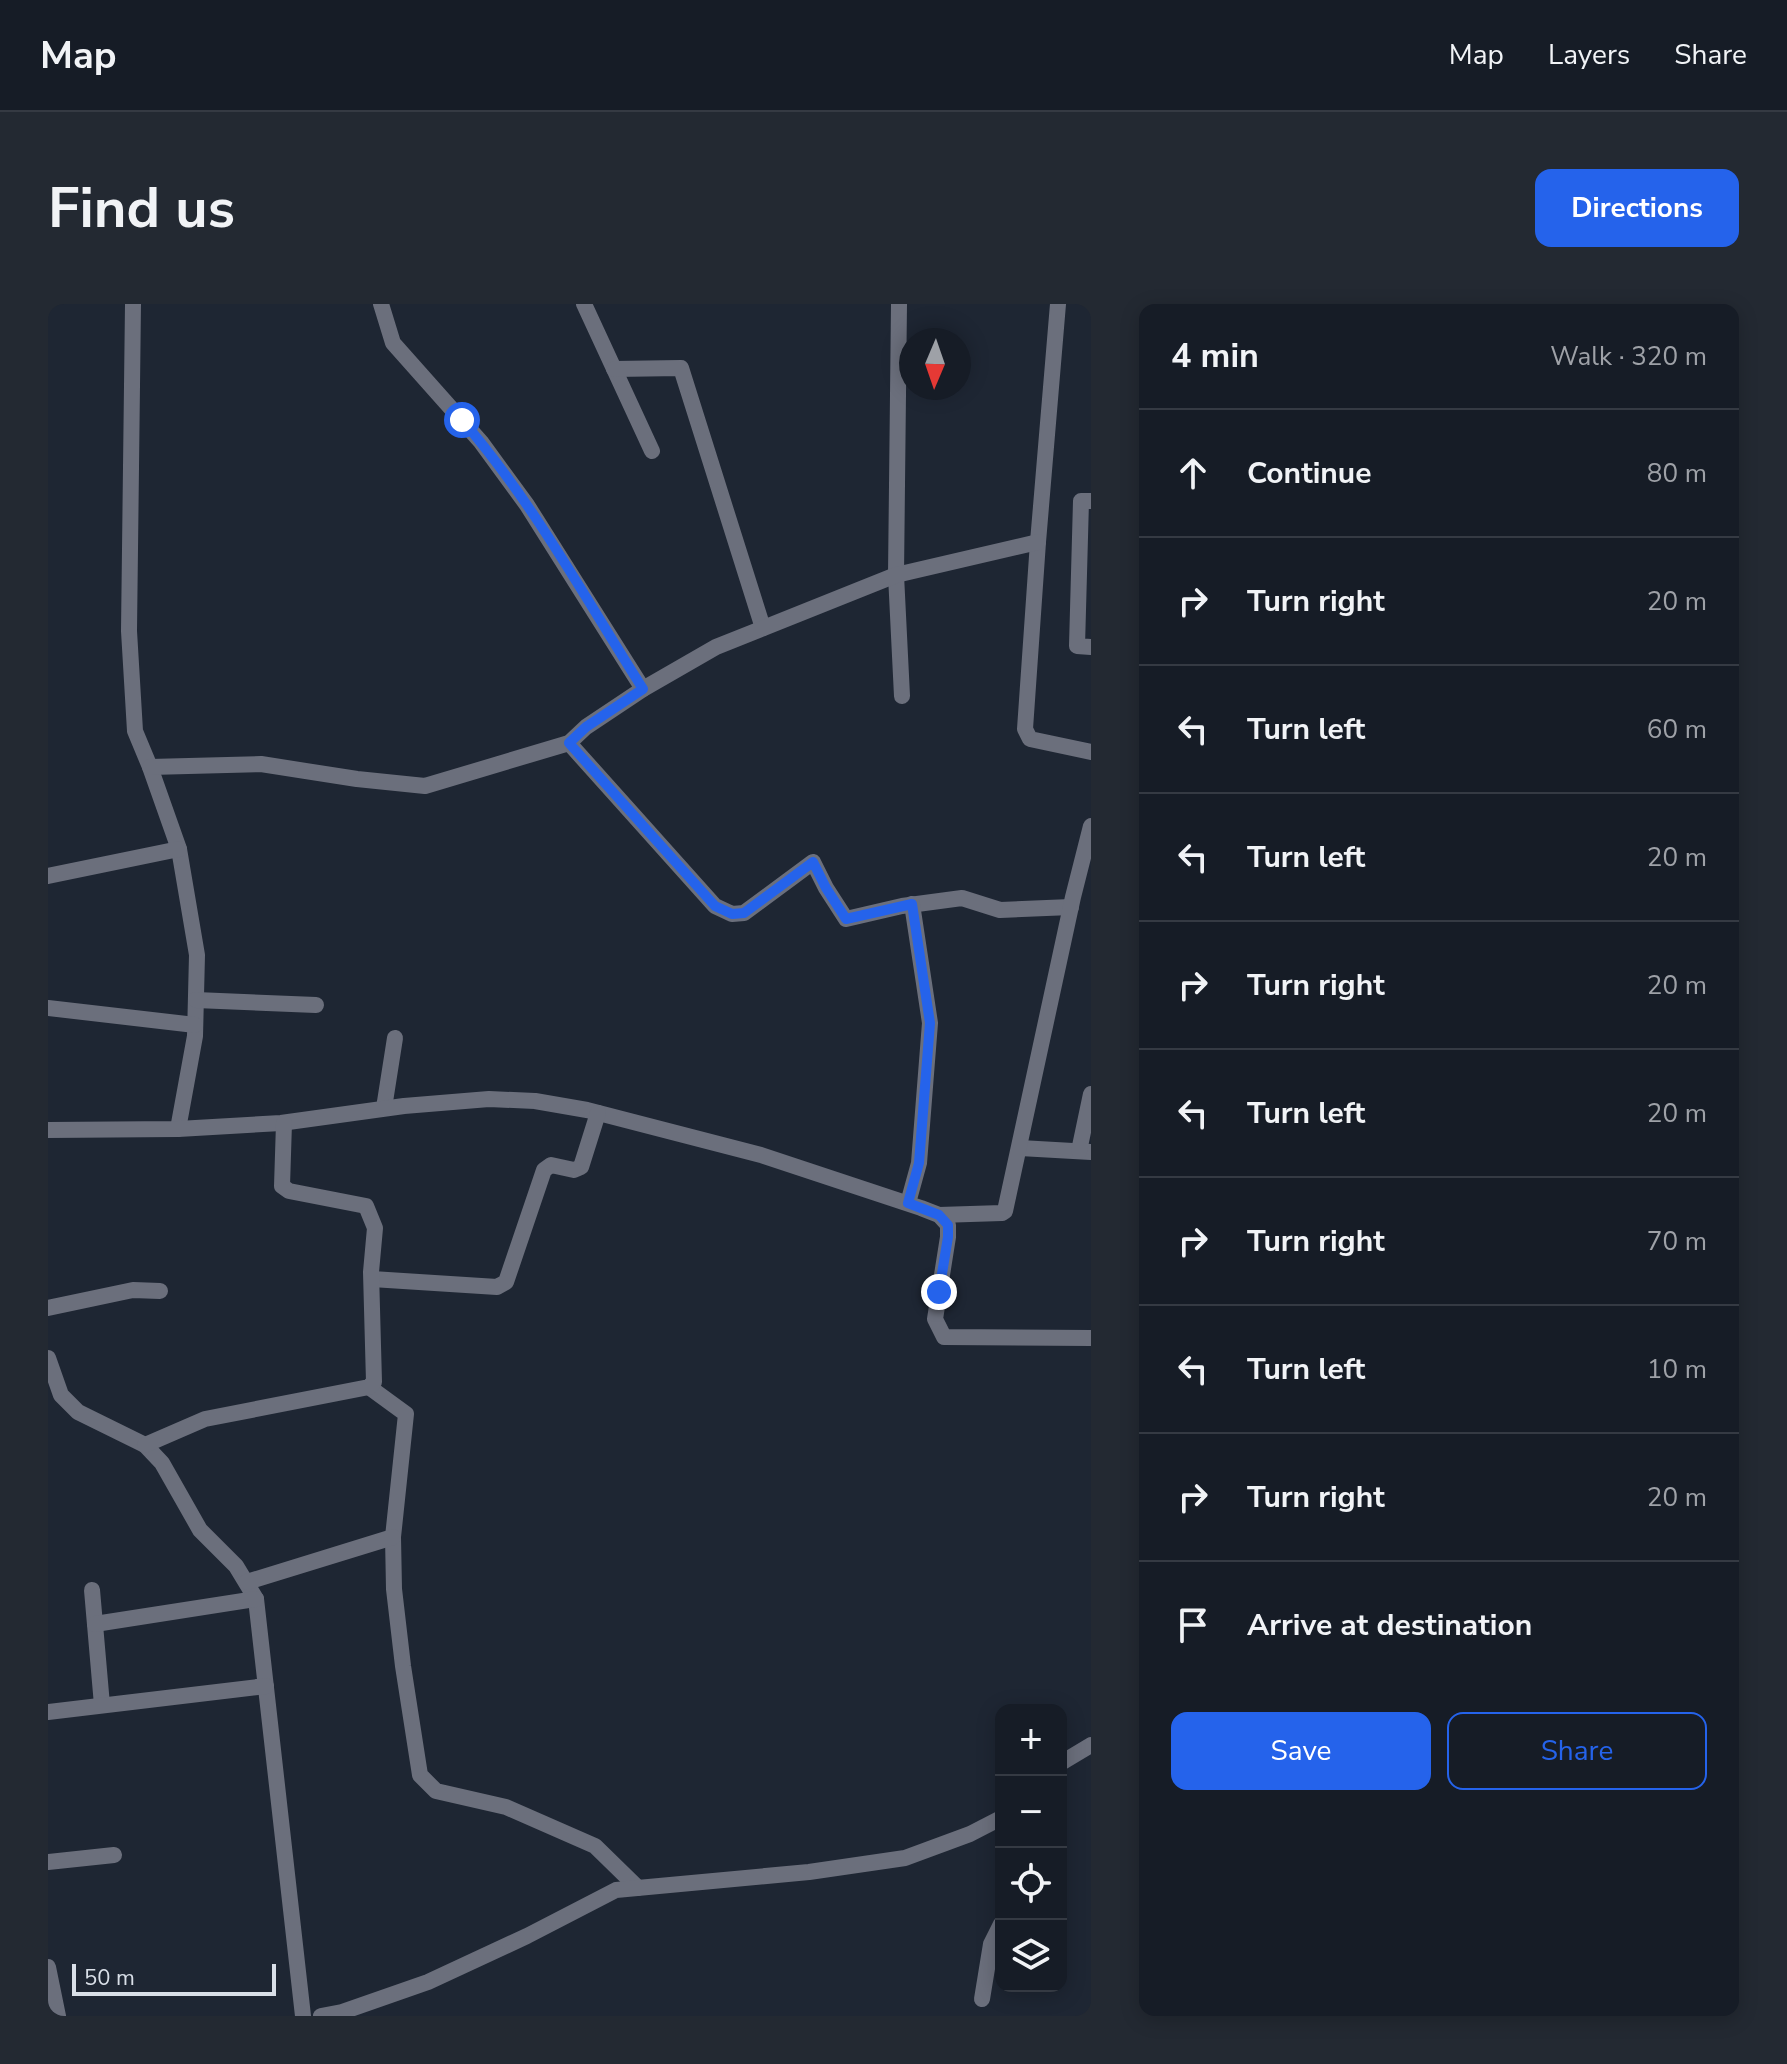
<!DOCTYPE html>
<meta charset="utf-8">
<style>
:root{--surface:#161c26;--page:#232932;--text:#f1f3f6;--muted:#9ea1a7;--line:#353a43;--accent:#2563eb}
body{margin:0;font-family:"Nunito Sans",sans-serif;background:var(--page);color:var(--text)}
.controls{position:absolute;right:24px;bottom:24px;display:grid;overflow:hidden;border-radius:16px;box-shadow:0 4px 20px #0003}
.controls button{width:72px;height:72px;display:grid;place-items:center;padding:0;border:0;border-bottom:2px solid var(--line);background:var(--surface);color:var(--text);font:40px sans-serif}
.compass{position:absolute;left:851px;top:24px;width:72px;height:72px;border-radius:50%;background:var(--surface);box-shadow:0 4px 20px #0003;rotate:182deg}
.scale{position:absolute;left:24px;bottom:20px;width:204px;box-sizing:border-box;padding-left:8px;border:4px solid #d9dfe8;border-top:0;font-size:22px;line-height:28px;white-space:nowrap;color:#d9dfe8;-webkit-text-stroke:6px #1e2633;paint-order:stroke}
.stop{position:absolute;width:24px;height:24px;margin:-18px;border:6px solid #2563eb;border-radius:50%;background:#fff}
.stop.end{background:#2563eb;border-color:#fff;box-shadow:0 2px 8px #0008}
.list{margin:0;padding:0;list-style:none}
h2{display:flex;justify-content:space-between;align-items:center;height:104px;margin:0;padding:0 32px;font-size:34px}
h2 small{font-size:26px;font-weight:400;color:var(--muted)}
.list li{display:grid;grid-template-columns:52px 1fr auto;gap:24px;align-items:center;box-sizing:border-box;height:128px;padding:0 32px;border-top:2px solid var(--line)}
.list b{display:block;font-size:30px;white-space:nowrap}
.list em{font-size:26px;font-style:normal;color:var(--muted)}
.actions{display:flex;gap:16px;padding:24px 32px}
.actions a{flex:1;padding:18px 0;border:2px solid var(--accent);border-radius:16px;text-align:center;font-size:28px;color:var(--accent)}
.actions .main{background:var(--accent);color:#fff}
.icon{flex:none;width:44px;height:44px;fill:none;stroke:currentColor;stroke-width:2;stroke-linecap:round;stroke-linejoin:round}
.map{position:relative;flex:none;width:1043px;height:1712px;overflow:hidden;border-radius:16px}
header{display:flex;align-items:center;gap:48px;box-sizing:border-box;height:112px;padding:0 40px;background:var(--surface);border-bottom:2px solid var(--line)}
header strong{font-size:38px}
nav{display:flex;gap:44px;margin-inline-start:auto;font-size:28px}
.intro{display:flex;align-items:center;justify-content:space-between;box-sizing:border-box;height:192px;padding:0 48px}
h1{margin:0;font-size:56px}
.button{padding:20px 36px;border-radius:16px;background:var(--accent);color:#fff;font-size:28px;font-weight:700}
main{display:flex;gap:48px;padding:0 48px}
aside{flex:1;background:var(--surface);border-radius:16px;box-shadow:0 4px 20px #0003}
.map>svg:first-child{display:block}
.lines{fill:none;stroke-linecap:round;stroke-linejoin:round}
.street{stroke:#6b6f7c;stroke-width:16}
.route{stroke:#2563eb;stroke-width:10}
</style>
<header>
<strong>Map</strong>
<nav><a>Map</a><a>Layers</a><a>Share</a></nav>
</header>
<div class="intro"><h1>Find us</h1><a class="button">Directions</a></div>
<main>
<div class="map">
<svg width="1043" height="1712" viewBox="0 0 1043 1712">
<rect width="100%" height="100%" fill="#1e2633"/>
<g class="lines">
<!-- street -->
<g class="street">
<path d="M 85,0 L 81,327 L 87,427 L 102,463 L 131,545 L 149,651 L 147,732 L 130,825"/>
<path d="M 333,0 L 345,39 L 433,138 L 479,201 L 595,385"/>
<path d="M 536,0 L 604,147"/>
<path d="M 851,0 L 848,271 L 854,392"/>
<path d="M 1010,0 L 990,238 L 977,425 L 982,435 L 1043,448"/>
<path d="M 566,65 L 633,64 L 715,324"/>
<path d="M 1043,197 L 1033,197 L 1029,342 L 1043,343"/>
<path d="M 521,439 L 667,602 L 684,610 L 696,609 L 765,558 L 778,584 L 798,615 L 854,602 L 914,594 L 952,606 L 1023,603"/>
<path d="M 102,463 L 213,460 L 309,475 L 377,482 L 521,439 L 538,423 L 595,385 L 668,343 L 848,271 L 990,238"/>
<path d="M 0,572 L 131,545"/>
<path d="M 148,696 L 268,701"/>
<path d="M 0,704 L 147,721"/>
<path d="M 336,804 L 347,734"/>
<path d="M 0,826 L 130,825 L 233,819 L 356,802 L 441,795 L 487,797 L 539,806 L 713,851 L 873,904 L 891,911 L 900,921 L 900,933 L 887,1015 L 896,1033 L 1043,1034"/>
<path d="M 972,844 L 1043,848"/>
<path d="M 1031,847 L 1043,790"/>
<path d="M 860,899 L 871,859 L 882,719 L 864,600"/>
<path d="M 891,911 L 954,909 L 957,907 L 1025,593 L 1043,522"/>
<path d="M 324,975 L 449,983 L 458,978 L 496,866 L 503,861 L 526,866 L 533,863 L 550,809"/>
<path d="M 0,1004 L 85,986 L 112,987"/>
<path d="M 0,1054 L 13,1091 L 30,1108 L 97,1141 L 114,1159 L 152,1226 L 188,1262 L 208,1295 L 255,1712"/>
<path d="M 321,1083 L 358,1110 L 345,1233 L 346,1285 L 355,1362 L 372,1471 L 388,1487 L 458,1503 L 547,1542 L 590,1584"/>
<path d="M 97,1141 L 157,1115 L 321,1083 L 326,1078 L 323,968 L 327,924 L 318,902 L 241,887 L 234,882 L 236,819"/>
<path d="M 199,1278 L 345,1233"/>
<path d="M 44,1286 L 54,1401"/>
<path d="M 47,1320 L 208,1295"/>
<path d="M 0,1408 L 218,1382"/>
<path d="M 1013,1459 L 1043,1441"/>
<path d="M 0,1558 L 66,1551"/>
<path d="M 0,1663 L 10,1712"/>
<path d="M 934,1695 L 943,1640 L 953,1620"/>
<path d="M 273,1712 L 294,1708 L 380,1678 L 479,1632 L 568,1586 L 761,1568 L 857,1554 L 922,1530 L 953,1514"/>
</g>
</g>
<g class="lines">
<!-- route -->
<path class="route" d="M 414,116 C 485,198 537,294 595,385 L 538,423 L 521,439 L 667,602 L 684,610 L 696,609 L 765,558 L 778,584 L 798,615 L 864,600 L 882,719 L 871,859 L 860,899 L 891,911 L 900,921 L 900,933 L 891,988"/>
</g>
</svg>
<div class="controls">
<button>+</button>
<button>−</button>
<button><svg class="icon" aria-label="locate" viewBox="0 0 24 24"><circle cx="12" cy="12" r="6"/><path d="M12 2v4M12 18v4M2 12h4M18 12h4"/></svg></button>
<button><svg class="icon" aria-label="layers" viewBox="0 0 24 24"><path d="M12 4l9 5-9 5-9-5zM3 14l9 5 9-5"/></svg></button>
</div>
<svg class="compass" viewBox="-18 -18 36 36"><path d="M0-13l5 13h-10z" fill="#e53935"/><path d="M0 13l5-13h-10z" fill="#9ea1a7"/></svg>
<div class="scale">50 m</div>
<div class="stop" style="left:414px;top:116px"></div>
<div class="stop end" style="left:891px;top:988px"></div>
</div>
<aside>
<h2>4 min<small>Walk · 320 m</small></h2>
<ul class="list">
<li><svg class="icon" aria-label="ahead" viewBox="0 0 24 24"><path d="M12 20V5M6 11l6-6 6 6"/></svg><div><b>Continue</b></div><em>80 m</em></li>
<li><svg class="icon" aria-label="right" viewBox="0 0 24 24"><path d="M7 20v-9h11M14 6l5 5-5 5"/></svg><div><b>Turn right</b></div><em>20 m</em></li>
<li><svg class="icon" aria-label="left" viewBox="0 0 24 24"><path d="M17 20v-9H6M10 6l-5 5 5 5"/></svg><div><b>Turn left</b></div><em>60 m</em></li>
<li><svg class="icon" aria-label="left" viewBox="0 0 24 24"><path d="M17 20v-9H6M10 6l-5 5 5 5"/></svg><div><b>Turn left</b></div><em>20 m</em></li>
<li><svg class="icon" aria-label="right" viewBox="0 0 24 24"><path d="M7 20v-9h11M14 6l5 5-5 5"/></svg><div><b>Turn right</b></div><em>20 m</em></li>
<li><svg class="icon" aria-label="left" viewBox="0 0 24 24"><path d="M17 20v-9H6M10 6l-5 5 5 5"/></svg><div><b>Turn left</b></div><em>20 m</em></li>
<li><svg class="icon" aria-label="right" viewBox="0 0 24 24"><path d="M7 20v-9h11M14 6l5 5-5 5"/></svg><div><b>Turn right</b></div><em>70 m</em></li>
<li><svg class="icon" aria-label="left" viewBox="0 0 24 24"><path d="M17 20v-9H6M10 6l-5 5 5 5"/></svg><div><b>Turn left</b></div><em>10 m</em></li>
<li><svg class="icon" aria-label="right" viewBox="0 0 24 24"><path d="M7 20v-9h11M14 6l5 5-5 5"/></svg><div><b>Turn right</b></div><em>20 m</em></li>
<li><svg class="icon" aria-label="arrive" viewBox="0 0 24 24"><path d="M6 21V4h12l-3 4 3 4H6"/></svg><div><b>Arrive at destination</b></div></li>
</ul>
<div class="actions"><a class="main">Save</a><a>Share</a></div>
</aside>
</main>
